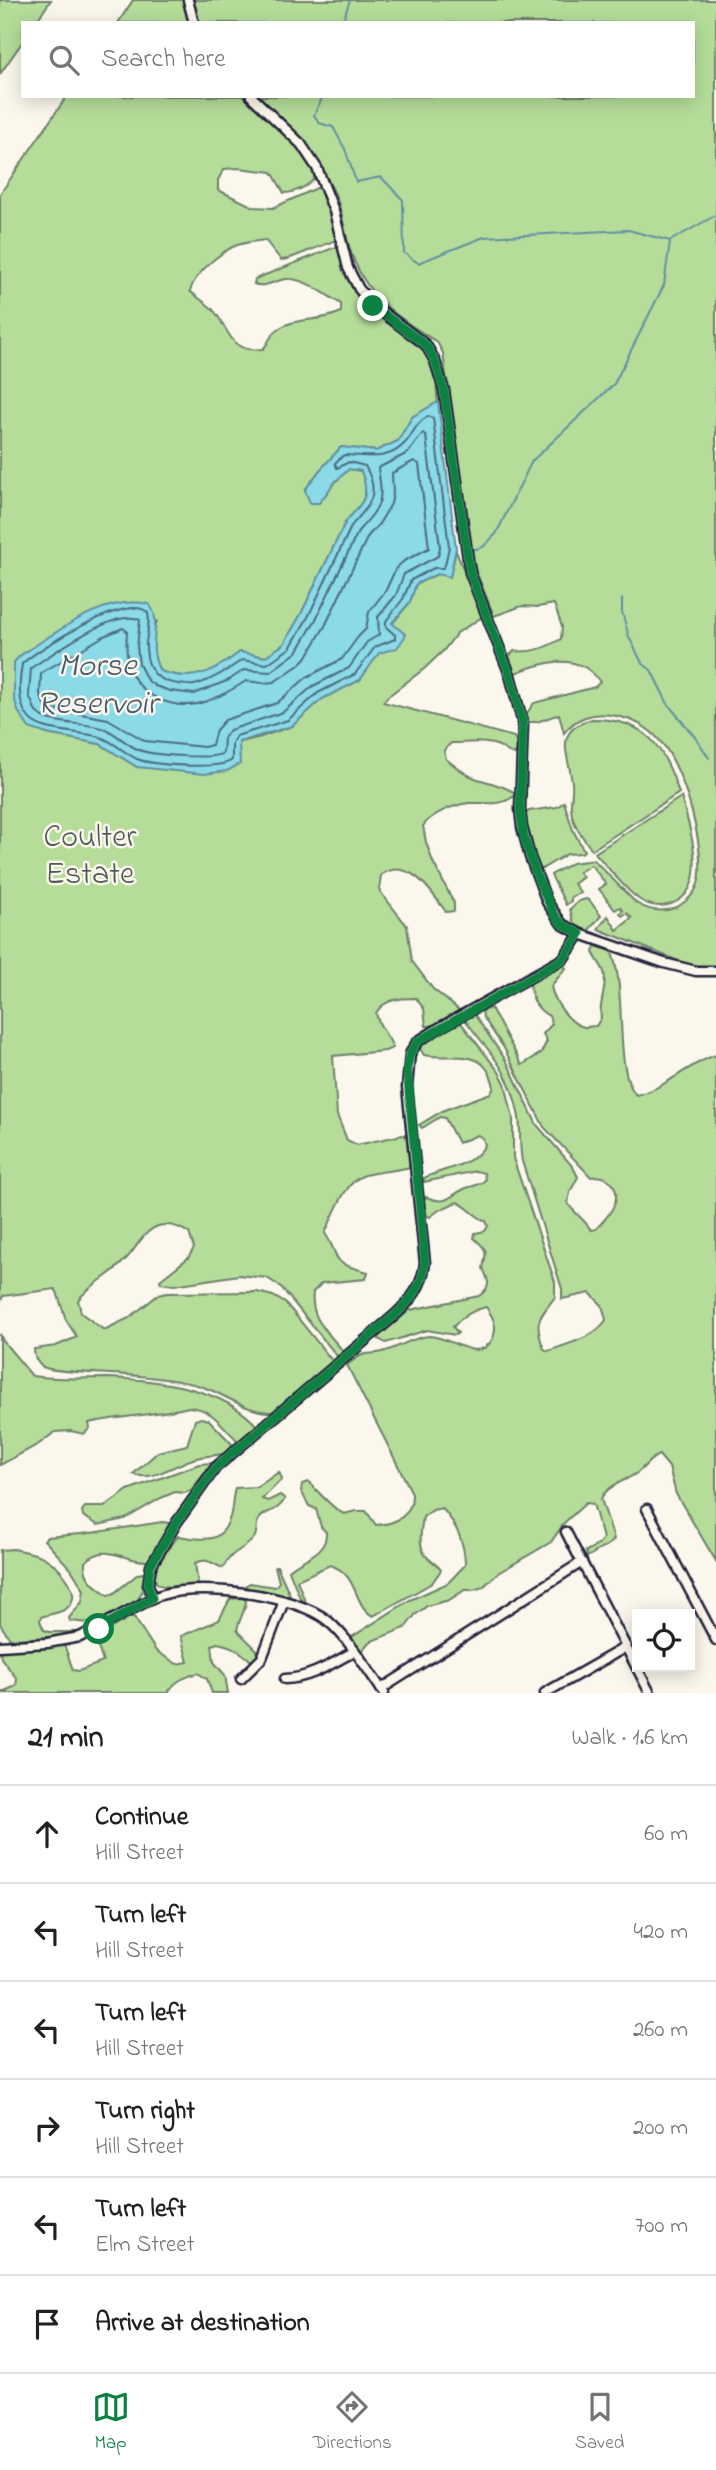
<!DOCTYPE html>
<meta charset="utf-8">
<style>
:root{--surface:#fff;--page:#f6f6f6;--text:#202124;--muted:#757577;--line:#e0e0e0;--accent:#0b8043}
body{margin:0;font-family:"Indie Flower",sans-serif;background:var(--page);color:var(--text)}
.controls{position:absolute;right:21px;bottom:21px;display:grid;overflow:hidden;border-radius:0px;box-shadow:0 4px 18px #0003}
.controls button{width:63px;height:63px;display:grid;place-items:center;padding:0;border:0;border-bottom:2px solid var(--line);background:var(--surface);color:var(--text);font:35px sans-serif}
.stop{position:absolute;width:21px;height:21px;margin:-16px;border:5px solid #0b8043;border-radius:50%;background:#fff}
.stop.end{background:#0b8043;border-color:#fff;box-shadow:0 2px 7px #0008}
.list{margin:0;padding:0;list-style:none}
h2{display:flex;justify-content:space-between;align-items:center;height:91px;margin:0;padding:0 28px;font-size:30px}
h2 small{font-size:23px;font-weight:400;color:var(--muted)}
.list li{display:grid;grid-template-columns:46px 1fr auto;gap:21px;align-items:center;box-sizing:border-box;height:98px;padding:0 28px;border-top:2px solid var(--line)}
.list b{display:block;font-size:26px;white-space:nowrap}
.list p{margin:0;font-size:23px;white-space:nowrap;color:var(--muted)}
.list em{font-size:23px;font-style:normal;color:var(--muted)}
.icon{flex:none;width:38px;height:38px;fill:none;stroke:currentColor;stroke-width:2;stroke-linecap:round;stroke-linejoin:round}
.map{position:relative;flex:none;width:716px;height:1693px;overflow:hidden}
.search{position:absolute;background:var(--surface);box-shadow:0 4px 18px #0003;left:21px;right:21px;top:21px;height:77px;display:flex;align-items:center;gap:18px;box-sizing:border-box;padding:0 24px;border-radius:0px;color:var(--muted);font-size:26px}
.sheet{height:679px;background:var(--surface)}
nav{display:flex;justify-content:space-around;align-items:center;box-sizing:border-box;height:98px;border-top:2px solid var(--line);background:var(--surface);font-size:19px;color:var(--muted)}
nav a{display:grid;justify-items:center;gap:4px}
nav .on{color:var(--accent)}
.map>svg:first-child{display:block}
.green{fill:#b5dd99;stroke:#6c806a;stroke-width:2}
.water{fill:#8bdae8;stroke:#6190a3;stroke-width:2}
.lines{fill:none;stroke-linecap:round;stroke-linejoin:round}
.shore{stroke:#4c6c80;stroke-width:2}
.stream{stroke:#6190a3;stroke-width:2}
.minor-casing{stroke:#22223b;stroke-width:13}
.minor{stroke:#fbf7ec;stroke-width:8}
.route{stroke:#0b8043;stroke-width:9}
.labels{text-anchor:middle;stroke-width:5;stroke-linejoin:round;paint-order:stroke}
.park-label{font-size:32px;fill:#4e5a57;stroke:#fbf7ec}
.water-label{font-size:33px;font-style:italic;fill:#42596f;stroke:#fbf7ec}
</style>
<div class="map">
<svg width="716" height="1693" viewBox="0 0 716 1693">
<rect width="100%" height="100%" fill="#fbf7ec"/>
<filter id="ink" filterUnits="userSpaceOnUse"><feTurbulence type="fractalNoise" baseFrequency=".0143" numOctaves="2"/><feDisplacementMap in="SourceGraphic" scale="14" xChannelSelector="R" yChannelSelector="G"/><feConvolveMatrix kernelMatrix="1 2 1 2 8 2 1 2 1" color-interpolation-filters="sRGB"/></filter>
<g filter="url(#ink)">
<!-- green -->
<g class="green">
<path d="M 0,0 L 51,0 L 35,23 L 23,23 L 23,41 L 0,74 Z"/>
<path d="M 133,0 L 183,0 L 189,23 L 118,23 Z"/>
<path d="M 193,0 L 716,0 L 716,968 L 694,967 L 598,929 L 608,916 L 617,930 L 632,918 L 627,913 L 622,916 L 620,913 L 623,910 L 620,907 L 615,910 L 599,889 L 606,884 L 591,865 L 579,872 L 583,877 L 574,884 L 581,893 L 571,897 L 571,901 L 566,905 L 551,875 L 572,863 L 594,860 L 636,903 C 649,911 663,913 677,907 C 687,901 694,895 698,884 C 708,853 683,766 661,742 C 648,726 631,718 611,715 C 592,712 575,718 564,733 L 559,714 L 537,722 L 528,722 L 527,713 L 534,703 L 595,687 L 600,682 C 580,651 543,662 515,673 L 509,656 L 514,651 C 532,653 545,648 561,639 L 562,627 L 554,604 L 538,607 L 522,606 L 494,616 L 472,561 L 443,353 L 437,342 C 396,317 363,295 349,246 C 344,229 342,210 335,194 C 315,152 292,128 259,96 L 693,96 L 693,23 L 199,23 Z"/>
<path d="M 67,96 L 247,96 C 270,119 306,146 315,177 C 310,186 294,193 284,193 L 272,172 L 238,168 L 224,169 L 218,180 L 218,190 L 254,207 L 273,208 L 319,187 L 324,193 L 336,238 L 334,241 L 288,259 L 281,260 L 265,240 C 256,241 246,242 237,245 C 220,252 195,273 190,291 C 197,298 209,304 215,312 C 231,333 230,353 263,349 C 268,344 270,336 276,331 C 293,316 321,323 341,312 L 341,304 C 327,295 308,281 292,279 C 279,277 267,289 254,284 L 255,279 L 333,248 L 339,248 C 345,263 347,280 357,293 C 379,323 429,335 436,375 C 437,383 436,393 438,402 L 412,417 L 398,441 L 376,451 L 341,447 L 320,470 L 305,490 L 319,503 L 336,481 L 349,469 L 361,471 C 371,496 363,503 346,521 L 301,614 L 284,644 L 265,657 L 240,652 C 212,673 195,684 160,671 C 151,655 150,638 157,621 L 38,644 L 21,655 L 14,663 L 47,734 L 100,744 L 137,767 L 261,737 L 292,726 L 322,699 L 360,680 L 379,652 L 392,624 L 410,602 L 416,584 L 437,574 L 450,576 L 456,551 L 482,617 L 457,633 L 444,650 L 424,669 L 387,697 L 383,702 L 514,737 L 519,746 L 515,754 C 507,753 506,750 499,746 C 487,740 465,743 451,743 L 444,750 L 446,759 C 455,766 464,774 475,778 C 490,783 499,784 514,792 L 514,796 C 500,807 486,802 469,803 C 454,805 432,813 423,826 L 426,842 L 433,862 L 454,903 L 454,911 L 446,912 C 431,891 409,856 381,875 L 379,890 L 407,926 L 412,961 L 433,989 L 459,1010 L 456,1014 L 431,1026 L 426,1026 L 424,1009 L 416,998 C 400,998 384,999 376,1013 C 379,1030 388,1033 393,1048 L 385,1051 L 333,1056 L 337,1115 L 347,1140 L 357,1145 L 402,1135 L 408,1136 L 410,1167 C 395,1171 380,1171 365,1175 C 345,1180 334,1215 325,1233 C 343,1262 328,1262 368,1272 L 366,1279 L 322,1283 L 313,1292 C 310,1319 326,1330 342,1350 L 342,1355 L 337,1356 L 281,1287 L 267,1278 L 239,1275 L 174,1285 L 161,1283 L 160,1280 L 188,1258 L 194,1248 L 189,1233 C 179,1227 170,1223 158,1226 C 142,1232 136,1250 124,1261 C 110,1276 91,1284 78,1300 L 81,1313 L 104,1330 L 129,1318 L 158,1295 L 167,1293 L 257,1292 L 273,1296 L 285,1303 L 293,1312 L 333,1362 L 277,1412 C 245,1414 226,1393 197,1385 C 174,1379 151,1377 128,1375 C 111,1373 54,1373 43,1367 C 36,1363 34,1357 34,1349 L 56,1346 L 77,1337 L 66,1320 L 57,1292 L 55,1289 L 3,1296 L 0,1303 L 0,194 Z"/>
<path d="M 592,719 C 647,719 663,746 679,793 L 592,850 C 582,836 571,824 571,805 C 571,798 573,790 572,783 C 569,754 552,731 592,719 Z"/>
<path d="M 681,797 C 689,825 712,890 671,904 C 660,908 650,906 640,900 C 623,888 609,868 595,853 Z"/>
<path d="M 564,802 L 573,830 L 584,851 L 581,853 L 567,854 L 540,870 L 529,844 L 525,814 L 529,811 L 557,807 Z"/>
<path d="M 586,899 L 590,901 L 601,916 L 588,931 L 574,924 L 570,909 L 579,901 Z"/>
<path d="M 595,946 L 611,951 C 628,988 613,1070 636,1095 C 666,1089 687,1064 716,1055 L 716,1561 L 676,1494 L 669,1467 L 659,1455 C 650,1458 645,1467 637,1473 C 625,1481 606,1486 601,1499 L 614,1539 L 611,1543 L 587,1557 L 586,1551 L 598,1545 L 603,1538 L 593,1504 L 586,1503 L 565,1522 L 551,1542 L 498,1573 L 483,1587 L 473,1590 L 465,1590 L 449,1600 L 427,1606 L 415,1615 L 405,1628 L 369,1642 L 364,1648 L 363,1652 L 373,1672 L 351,1640 L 352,1637 L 410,1600 L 448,1583 L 465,1565 C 465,1543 456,1524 442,1508 L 433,1510 L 423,1517 C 421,1530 417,1548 428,1558 C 433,1563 437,1564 441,1570 L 432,1583 L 373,1616 C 353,1606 359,1574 330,1565 L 297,1580 L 305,1601 L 302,1603 L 289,1570 C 303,1557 327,1555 326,1532 L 321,1527 L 316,1509 L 309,1506 L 301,1491 L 302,1484 L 309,1482 C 318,1492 333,1509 344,1514 L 356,1511 L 366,1511 L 376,1525 C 397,1524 413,1515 412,1493 L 347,1365 C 351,1362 356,1358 360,1356 C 366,1353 371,1354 377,1353 C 394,1351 411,1337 429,1336 C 451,1336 479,1366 493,1338 C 498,1326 493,1317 486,1307 C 473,1310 462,1316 453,1327 L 458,1333 L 455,1335 L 427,1330 L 386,1343 L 377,1338 L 410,1310 L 479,1296 C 492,1286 489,1282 483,1268 C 487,1251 488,1250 474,1238 L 475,1233 L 485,1231 L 488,1226 L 486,1221 C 474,1217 468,1206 457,1202 L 439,1210 L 430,1217 L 427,1216 L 423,1201 L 426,1197 C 448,1205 446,1198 464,1189 C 472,1185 478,1187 485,1180 L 484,1173 L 476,1171 L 424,1182 L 424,1178 C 444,1168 474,1166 485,1145 L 483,1139 L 478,1135 L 458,1143 L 445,1118 L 440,1117 L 422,1128 L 419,1125 L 444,1110 L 491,1093 L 494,1087 C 485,1045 455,1061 424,1055 L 420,1049 C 426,1036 448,1027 461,1023 L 499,1072 L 505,1083 L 513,1118 L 513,1158 L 555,1282 L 555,1297 C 539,1318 533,1321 544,1349 L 548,1351 C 567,1344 595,1338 606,1320 L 602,1305 L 590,1293 L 562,1299 L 562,1289 L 522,1161 C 519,1146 521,1132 519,1117 C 510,1070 493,1057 466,1021 L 466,1019 L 474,1014 L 507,1062 L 537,1125 L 573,1167 L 578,1177 L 570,1192 L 568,1203 C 574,1214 583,1217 591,1230 L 596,1229 C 602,1222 611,1214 614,1205 C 621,1188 609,1173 591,1177 L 544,1127 L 504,1048 L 483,1017 L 482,1011 L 491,1008 L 522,1065 L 541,1053 L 547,1041 L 543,1034 L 552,1024 L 549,1016 C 536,1009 533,1001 530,986 L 532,982 L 563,965 L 566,968 L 551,986 C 553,1000 569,1024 584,1027 C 586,1027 594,1026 596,1026 L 601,1018 C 598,1003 608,988 604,972 C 602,966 596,959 593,952 Z"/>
<path d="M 0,1334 L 3,1341 L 32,1376 C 57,1380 83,1378 108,1378 C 158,1380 223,1387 258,1427 L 241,1441 L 237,1440 C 222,1426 212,1408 189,1407 C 156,1415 122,1416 89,1423 L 90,1428 L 84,1434 L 71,1431 L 55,1432 L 39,1444 L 0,1465 Z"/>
<path d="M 201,1418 L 209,1420 L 232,1444 L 227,1453 C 216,1456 204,1455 193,1459 C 176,1464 150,1483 133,1474 L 158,1452 L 187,1445 L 195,1420 Z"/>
<path d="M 213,1463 L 191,1490 L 185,1493 L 175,1492 L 161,1498 L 125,1519 L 98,1525 L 83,1516 L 82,1511 L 85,1507 L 104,1507 L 128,1490 L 199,1464 Z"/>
<path d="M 279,1472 L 282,1479 L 262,1499 L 268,1501 L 280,1495 L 285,1499 C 275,1515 269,1508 260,1518 C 254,1524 259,1531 254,1538 C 244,1551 232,1549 223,1568 C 212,1564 207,1557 195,1563 L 198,1584 C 187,1585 174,1588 163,1586 C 140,1581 171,1546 178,1536 C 202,1539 221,1546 230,1517 C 233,1508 232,1498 235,1488 L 257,1487 Z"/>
<path d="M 162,1522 L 169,1523 L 170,1527 L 148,1561 C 121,1562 108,1541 85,1562 C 83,1578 96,1587 108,1595 L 113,1594 L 138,1574 L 144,1573 L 145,1576 L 143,1590 L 136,1603 L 99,1624 L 70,1621 L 69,1618 L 82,1602 L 84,1590 L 71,1569 L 44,1540 L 47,1537 L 91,1533 Z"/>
<path d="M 13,1549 C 23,1551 36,1553 45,1558 C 58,1566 85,1592 67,1608 C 62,1613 49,1614 41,1617 L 40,1621 L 44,1630 L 49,1632 L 84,1632 L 53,1637 L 10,1639 L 0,1624 L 0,1550 Z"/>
<path d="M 275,1566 L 277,1566 L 290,1595 L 288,1597 L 250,1591 L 245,1586 L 250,1583 L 275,1587 L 279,1582 Z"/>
<path d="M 242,1598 L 246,1600 C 246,1609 239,1620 237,1630 L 257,1650 L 258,1657 L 251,1661 C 240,1651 231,1645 217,1643 L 212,1645 L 214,1662 L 225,1675 L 228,1693 L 212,1693 L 207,1679 L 198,1673 C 185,1677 174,1681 168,1693 L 0,1693 L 16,1686 L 17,1679 L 1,1658 L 0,1651 L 61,1645 L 65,1647 L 73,1670 L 79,1671 L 103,1662 L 95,1638 L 130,1617 L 134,1617 L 156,1651 L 177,1664 L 188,1662 L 181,1636 L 219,1620 L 230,1599 Z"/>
</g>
<!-- water -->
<path class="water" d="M 438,402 L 456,548 L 450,577 L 437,574 L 416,584 L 410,602 L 392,623 L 406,635 L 397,648 L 379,653 L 360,680 L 322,699 L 292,726 L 239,742 L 240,764 L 227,771 L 204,774 L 137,767 L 100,744 L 47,734 L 29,728 L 18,711 L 14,697 L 14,662 L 21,655 C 59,631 102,595 149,604 C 164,623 145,643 160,671 C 194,683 213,672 240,652 L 265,657 L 284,644 L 301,614 L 346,521 C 363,503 371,496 361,471 L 349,469 L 336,481 L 319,503 L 310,503 L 305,490 L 320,470 L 341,447 L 376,451 L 398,441 L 412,417 Z"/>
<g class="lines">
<!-- shore -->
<g class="shore">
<path d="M 428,416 L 433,418 L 449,547 L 445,565 L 443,568 L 434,568 L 411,580 L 403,599 L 386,621 L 386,627 L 395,635 L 395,639 L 375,647 L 355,674 L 318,693 L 288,720 L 236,736 L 232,743 L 232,760 C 220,770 152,765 137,759 C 124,753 113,741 100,737 C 81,731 47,733 32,721 C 17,708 19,681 22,664 C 37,649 128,593 147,612 C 152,617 145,639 146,648 C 147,670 156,681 178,684 C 183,684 189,686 194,685 C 211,681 228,670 242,660 L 267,664 L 290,648 L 308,617 L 352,525 C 370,505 381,493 365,466 L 349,462 L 337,468 L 335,463 L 344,455 C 365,455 386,462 403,445 C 414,435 413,425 428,416 Z"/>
<path d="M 423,433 L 426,436 L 440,547 L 438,556 L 404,574 L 396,595 L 378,617 L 379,635 L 367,642 L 349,668 L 313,686 L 283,712 L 230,730 L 224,738 L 223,753 C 214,760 156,755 142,751 C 128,747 118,734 105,729 C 84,721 52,727 36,712 L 29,695 L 31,668 C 52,654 117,607 140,620 L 137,646 L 139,664 L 147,680 L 155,686 L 170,691 L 194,694 L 229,680 L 244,670 L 270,672 L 297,652 L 315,621 L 359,530 C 383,504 383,501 378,468 L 408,453 Z"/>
<path d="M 414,461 L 419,464 L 429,548 L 404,561 L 396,568 L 386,590 L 369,612 L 366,629 L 358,637 L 342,659 L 307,677 L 277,703 L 225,720 L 216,730 L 212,745 L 204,747 L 145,741 L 108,719 L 54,709 L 44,705 L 40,694 L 41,673 L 104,636 L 123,628 L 127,631 C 126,644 126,657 130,669 C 139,695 170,709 197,704 C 214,700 232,690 246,681 L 263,683 L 274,682 L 299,665 L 306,658 L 325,626 L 368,536 L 379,524 L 391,504 L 393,493 L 392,473 Z"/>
</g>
<!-- stream -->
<g class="stream">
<path d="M 342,23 L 350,0"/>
<path d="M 323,96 L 314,115 L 319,123 L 333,127 L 345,149 L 356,182 L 381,177 L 403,200 L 404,253 L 418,263 L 484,237 L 628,230 L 670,241 L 716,215"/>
<path d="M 471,550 L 483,547 L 496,534 L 532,461 L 614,384 L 664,285 L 670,242"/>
<path d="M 622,599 L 622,612 L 629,637 L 642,663 L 651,670 L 668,704 L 698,741 L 709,758"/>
</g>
<defs>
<g id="minor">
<path d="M 188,0 L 194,23"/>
<path d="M 251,96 L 301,144 L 317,168 L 334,211 L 348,268 L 359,289 L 373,305 L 426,345 L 435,361 L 444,390 L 470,573 L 510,675 L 523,724 L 520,809 L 522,827 L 530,857 L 547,902 L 562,924 L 580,934 L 664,963 L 696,971 L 716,971"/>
<path d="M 647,1509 L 716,1640"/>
<path d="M 566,1532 L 650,1693"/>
<path d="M 153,1598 C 189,1580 297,1594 328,1621 C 350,1640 367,1669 384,1693"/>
<path d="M 0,1646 L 47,1643 L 80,1637 L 153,1598 L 148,1585 L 151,1566 L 177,1522 L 216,1467 L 395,1315 C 412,1299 422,1287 425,1263 L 407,1087 L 410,1054 L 417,1042 L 439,1028 L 563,959 L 580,934"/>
<path d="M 241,1679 L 262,1658 L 284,1601"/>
<path d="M 285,1679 C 311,1678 331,1664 353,1652"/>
<path d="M 381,1689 L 582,1562"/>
<path d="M 545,1693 L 626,1647"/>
</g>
</defs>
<!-- minor casing -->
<use href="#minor" class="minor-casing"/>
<!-- minor -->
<use href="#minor" class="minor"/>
</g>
</g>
<g class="lines" filter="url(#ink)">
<!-- route -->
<path class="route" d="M 99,1629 L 152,1598 L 148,1585 L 150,1566 L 177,1522 L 216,1467 L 395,1315 C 412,1299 422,1287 425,1263 L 407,1068 L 410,1054 L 417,1042 L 563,959 L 580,934 L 562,924 L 554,914 L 537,877 L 524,837 L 520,809 L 523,724 L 510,675 L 470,573 L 444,390 L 435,361 L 426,345 L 373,306"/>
</g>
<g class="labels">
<!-- park labels -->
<g class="park-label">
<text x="90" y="846">Coulter<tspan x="90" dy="37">Estate</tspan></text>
</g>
<!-- water labels -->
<g class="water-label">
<text x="97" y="675">Morse<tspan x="97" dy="38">Reservoir</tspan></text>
</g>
</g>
</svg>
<div class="controls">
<button><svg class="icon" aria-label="locate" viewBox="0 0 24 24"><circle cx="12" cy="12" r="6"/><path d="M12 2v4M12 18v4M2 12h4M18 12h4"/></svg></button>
</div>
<div class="stop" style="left:99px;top:1629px"></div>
<div class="stop end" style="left:373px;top:306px"></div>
<div class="search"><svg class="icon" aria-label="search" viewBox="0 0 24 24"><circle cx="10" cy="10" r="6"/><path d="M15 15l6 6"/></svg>Search here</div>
</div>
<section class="sheet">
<h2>21 min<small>Walk · 1.6 km</small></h2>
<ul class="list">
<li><svg class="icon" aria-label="ahead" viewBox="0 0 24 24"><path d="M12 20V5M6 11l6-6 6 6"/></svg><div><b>Continue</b><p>Hill Street</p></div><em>60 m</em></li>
<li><svg class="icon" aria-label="left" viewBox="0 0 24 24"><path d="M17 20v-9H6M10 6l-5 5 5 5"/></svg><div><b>Turn left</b><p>Hill Street</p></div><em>420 m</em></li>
<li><svg class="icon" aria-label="left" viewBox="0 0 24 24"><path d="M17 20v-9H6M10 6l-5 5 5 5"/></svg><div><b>Turn left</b><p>Hill Street</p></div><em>260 m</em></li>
<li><svg class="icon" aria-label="right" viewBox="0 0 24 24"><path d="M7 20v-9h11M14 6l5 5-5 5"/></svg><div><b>Turn right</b><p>Hill Street</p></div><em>200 m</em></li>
<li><svg class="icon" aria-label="left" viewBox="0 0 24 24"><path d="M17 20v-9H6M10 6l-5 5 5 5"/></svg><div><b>Turn left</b><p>Elm Street</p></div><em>700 m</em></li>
<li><svg class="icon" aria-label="arrive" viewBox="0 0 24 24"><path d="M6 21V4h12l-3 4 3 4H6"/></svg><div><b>Arrive at destination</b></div></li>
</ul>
</section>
<nav>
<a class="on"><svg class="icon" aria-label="map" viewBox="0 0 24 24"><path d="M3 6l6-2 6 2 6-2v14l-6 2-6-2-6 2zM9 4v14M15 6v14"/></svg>Map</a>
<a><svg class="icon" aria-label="directions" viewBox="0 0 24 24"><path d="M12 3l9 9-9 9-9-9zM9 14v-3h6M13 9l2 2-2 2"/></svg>Directions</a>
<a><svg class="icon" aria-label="saved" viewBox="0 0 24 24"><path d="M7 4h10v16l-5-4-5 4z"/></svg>Saved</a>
</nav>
